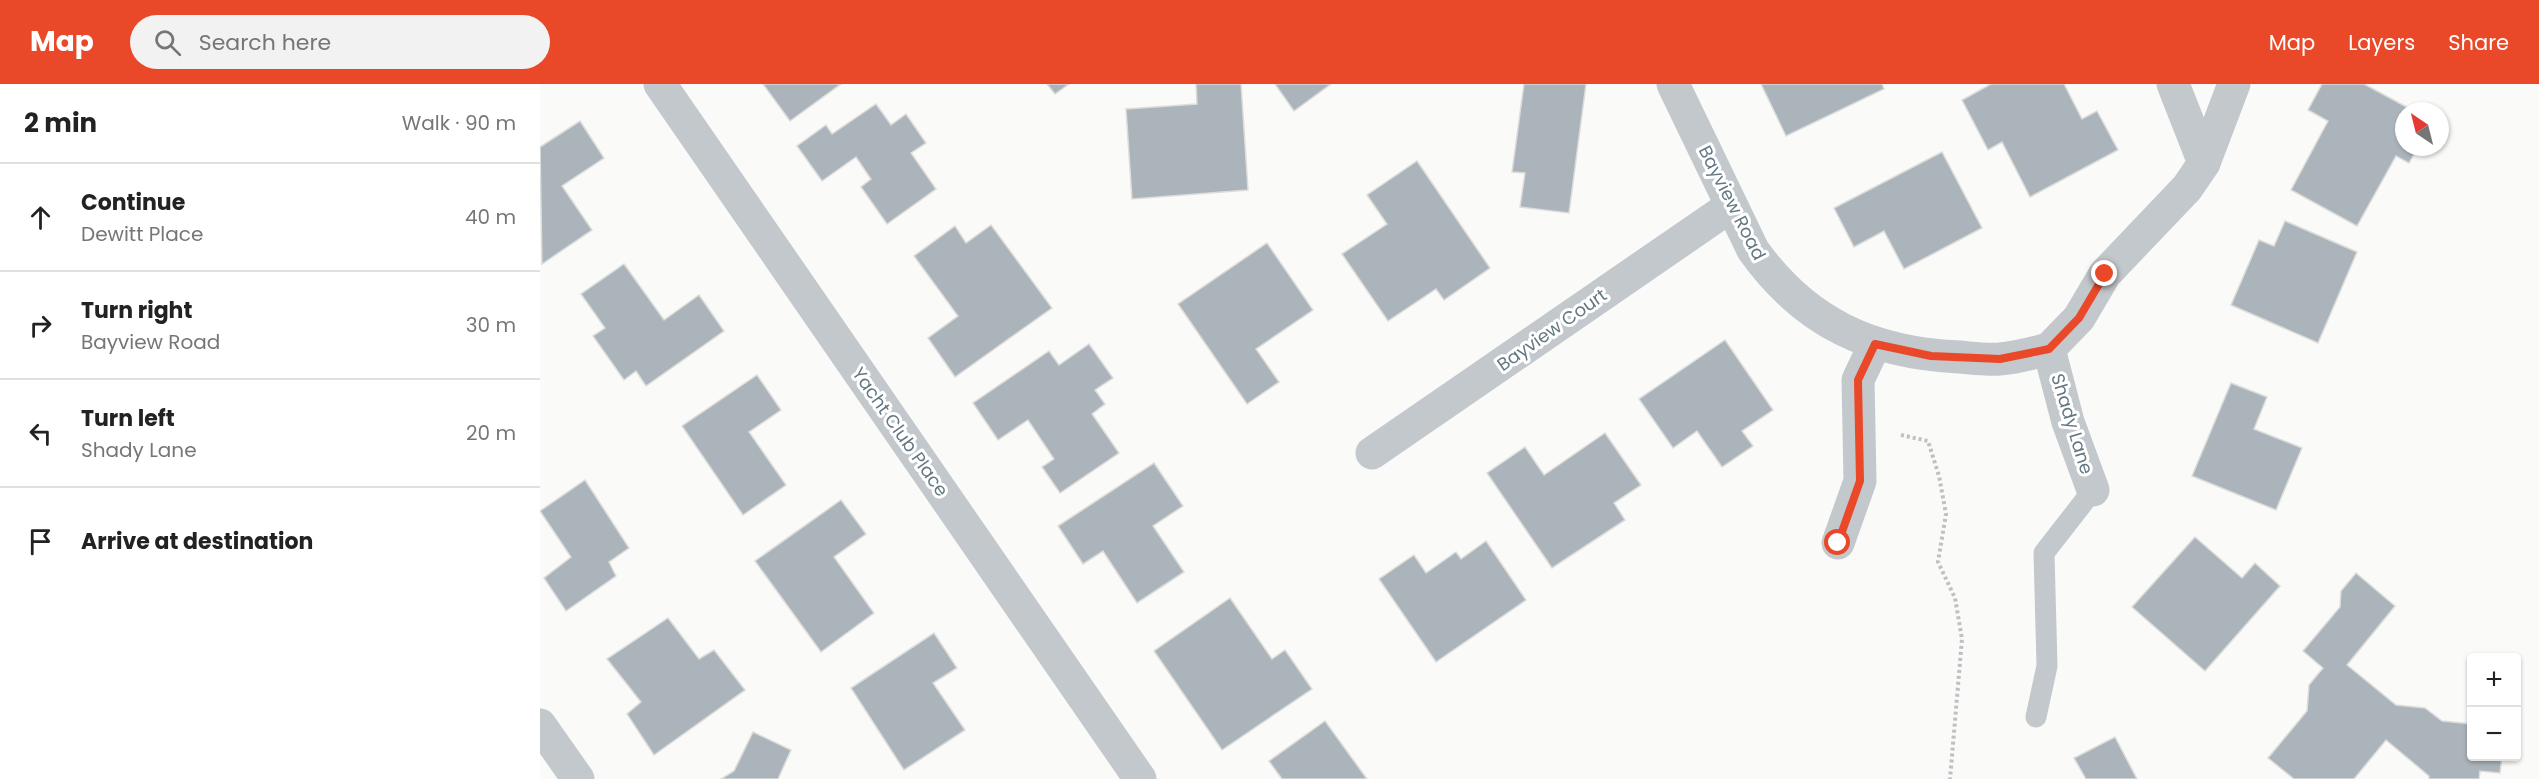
<!DOCTYPE html>
<meta charset="utf-8">
<style>
:root{--surface:#fff;--page:#f2f2f2;--text:#222;--muted:#767676;--line:#e0e0e0;--accent:#e94929}
body{margin:0;font-family:Poppins,sans-serif;background:var(--page);color:var(--text)}
.controls{position:absolute;right:18px;bottom:18px;display:grid;overflow:hidden;border-radius:6px;box-shadow:0 2px 4px #0004}
.controls button{width:54px;height:54px;display:grid;place-items:center;padding:0;border:0;border-bottom:2px solid var(--line);background:var(--surface);color:var(--text);font:30px sans-serif}
.compass{position:absolute;left:1855px;top:18px;width:54px;height:54px;border-radius:50%;background:var(--surface);box-shadow:0 2px 4px #0004;rotate:325deg}
.stop{position:absolute;width:18px;height:18px;margin:-14px;border:4px solid #e94929;border-radius:50%;background:#fff}
.stop.end{background:#e94929;border-color:#fff;box-shadow:0 2px 6px #0008}
.list{margin:0;padding:0;list-style:none}
h2{display:flex;justify-content:space-between;align-items:center;height:78px;margin:0;padding:0 24px;font-size:26px}
h2 small{font-size:20px;font-weight:400;color:var(--muted)}
.list li{display:grid;grid-template-columns:39px 1fr auto;gap:18px;align-items:center;box-sizing:border-box;height:108px;padding:0 24px;border-top:2px solid var(--line)}
.list b{display:block;font-size:22px;white-space:nowrap}
.list p{margin:0;font-size:20px;white-space:nowrap;color:var(--muted)}
.list em{font-size:20px;font-style:normal;color:var(--muted)}
.icon{flex:none;width:33px;height:33px;fill:none;stroke:currentColor;stroke-width:2;stroke-linecap:round;stroke-linejoin:round}
.map{position:relative;flex:none;width:1999px;height:695px;overflow:hidden}
header{display:flex;align-items:center;gap:36px;box-sizing:border-box;height:84px;padding:0 30px;background:var(--accent);color:#fff}
header strong{font-size:28px}
nav{display:flex;gap:33px;margin-inline-start:auto;font-size:21px}
.search{width:420px;height:54px;background:var(--page);display:flex;align-items:center;gap:15px;box-sizing:border-box;padding:0 21px;border-radius:33px;color:var(--muted);font-size:22px}
main{display:flex}
aside{flex:1;background:var(--surface)}
.map>svg:first-child{display:block}
.building{fill:#aab4ba;stroke:#dcdcda;stroke-width:1.5}
.lines{fill:none;stroke-linecap:round;stroke-linejoin:round}
.path{stroke:#bdc1c3;stroke-width:4;stroke-dasharray:3 3;stroke-linecap:butt}
.service{stroke:#c3c8cc;stroke-width:21}
.minor{stroke:#c3c8cc;stroke-width:33}
.route{stroke:#e94929;stroke-width:8}
.labels{text-anchor:middle;stroke-width:6;stroke-linejoin:round;paint-order:stroke}
.street-label{font-size:18px;fill:#647884;stroke:#fff}
</style>
<header>
<strong>Map</strong>
<div class="search"><svg class="icon" aria-label="search" viewBox="0 0 24 24"><circle cx="10" cy="10" r="6"/><path d="M15 15l6 6"/></svg>Search here</div>
<nav><a>Map</a><a>Layers</a><a>Share</a></nav>
</header>
<main>
<aside>
<h2>2 min<small>Walk · 90 m</small></h2>
<ul class="list">
<li><svg class="icon" aria-label="ahead" viewBox="0 0 24 24"><path d="M12 20V5M6 11l6-6 6 6"/></svg><div><b>Continue</b><p>Dewitt Place</p></div><em>40 m</em></li>
<li><svg class="icon" aria-label="right" viewBox="0 0 24 24"><path d="M7 20v-9h11M14 6l5 5-5 5"/></svg><div><b>Turn right</b><p>Bayview Road</p></div><em>30 m</em></li>
<li><svg class="icon" aria-label="left" viewBox="0 0 24 24"><path d="M17 20v-9H6M10 6l-5 5 5 5"/></svg><div><b>Turn left</b><p>Shady Lane</p></div><em>20 m</em></li>
<li><svg class="icon" aria-label="arrive" viewBox="0 0 24 24"><path d="M6 21V4h12l-3 4 3 4H6"/></svg><div><b>Arrive at destination</b></div></li>
</ul>
</aside>
<div class="map">
<svg width="1999" height="695" viewBox="0 0 1999 695">
<rect width="100%" height="100%" fill="#fafaf8"/>
<!-- building -->
<g class="building">
<path d="M 223,0 L 301,0 L 250,37 Z"/>
<path d="M 507,0 L 529,0 L 515,10 Z"/>
<path d="M 656,0 L 701,0 L 708,106 L 592,115 L 586,25 L 657,20 Z"/>
<path d="M 735,0 L 791,0 L 754,27 Z"/>
<path d="M 984,0 L 1046,0 L 1029,129 L 980,123 L 985,89 L 972,88 Z"/>
<path d="M 1221,0 L 1342,0 L 1344,5 L 1246,52 Z"/>
<path d="M 1451,0 L 1524,0 L 1542,35 L 1557,27 L 1578,66 L 1490,113 L 1462,58 L 1448,66 L 1422,16 Z"/>
<path d="M 1782,0 L 1824,0 L 1874,27 L 1864,27 L 1864,63 L 1878,63 L 1869,79 L 1856,72 L 1817,142 L 1751,106 L 1788,37 L 1768,26 Z"/>
<path d="M 336,20 L 351,41 L 366,30 L 386,59 L 371,69 L 396,105 L 347,140 L 321,103 L 331,95 L 316,73 L 282,97 L 257,62 L 286,41 L 292,50 Z"/>
<path d="M 40,37 L 64,74 L 22,102 L 52,146 L 2,180 L 0,63 Z"/>
<path d="M 1402,68 L 1442,144 L 1364,185 L 1344,147 L 1314,163 L 1294,124 Z"/>
<path d="M 877,77 L 950,184 L 904,216 L 896,205 L 848,237 L 802,170 L 847,140 L 827,111 Z"/>
<path d="M 1745,137 L 1817,168 L 1778,259 L 1691,221 L 1719,156 L 1734,162 Z"/>
<path d="M 451,141 L 512,224 L 415,293 L 388,254 L 418,232 L 374,172 L 415,142 L 426,159 Z"/>
<path d="M 727,159 L 773,226 L 716,265 L 739,298 L 707,320 L 638,220 Z"/>
<path d="M 84,180 L 124,236 L 159,211 L 184,247 L 106,302 L 96,287 L 84,296 L 53,252 L 65,244 L 41,210 Z"/>
<path d="M 1185,256 L 1233,326 L 1202,347 L 1213,362 L 1182,383 L 1157,347 L 1133,364 L 1099,315 Z"/>
<path d="M 549,260 L 573,294 L 555,306 L 565,320 L 552,330 L 579,369 L 520,409 L 502,383 L 514,375 L 488,336 L 458,356 L 433,319 L 509,267 L 519,281 Z"/>
<path d="M 217,291 L 241,326 L 209,348 L 246,401 L 203,431 L 142,342 Z"/>
<path d="M 1691,299 L 1727,313 L 1714,345 L 1762,364 L 1736,426 L 1652,392 Z"/>
<path d="M 1065,349 L 1101,401 L 1074,419 L 1085,436 L 1012,484 L 947,389 L 985,363 L 1004,391 Z"/>
<path d="M 614,379 L 643,422 L 613,442 L 644,488 L 597,519 L 563,467 L 543,480 L 518,442 Z"/>
<path d="M 45,396 L 89,464 L 69,478 L 76,492 L 26,527 L 4,494 L 31,473 L 0,427 Z"/>
<path d="M 301,416 L 326,450 L 294,473 L 334,529 L 281,568 L 215,477 Z"/>
<path d="M 1655,453 L 1702,494 L 1715,479 L 1740,502 L 1665,587 L 1592,523 Z"/>
<path d="M 946,457 L 986,516 L 896,578 L 839,495 L 874,471 L 886,489 L 916,468 L 921,475 Z"/>
<path d="M 1816,489 L 1855,522 L 1807,581 L 1856,621 L 1885,624 L 1902,637 L 1932,640 L 1932,672 L 1962,672 L 1960,689 L 1940,687 L 1939,695 L 1889,695 L 1889,692 L 1846,656 L 1814,695 L 1754,695 L 1728,674 L 1767,627 L 1769,601 L 1783,584 L 1763,567 L 1800,523 L 1801,507 Z"/>
<path d="M 690,514 L 732,575 L 745,566 L 772,605 L 682,666 L 614,567 Z"/>
<path d="M 128,534 L 159,575 L 174,566 L 205,606 L 114,671 L 87,630 L 101,618 L 67,575 Z"/>
<path d="M 394,549 L 417,584 L 393,599 L 425,646 L 364,686 L 311,604 Z"/>
<path d="M 785,637 L 827,695 L 742,695 L 729,677 Z"/>
<path d="M 213,648 L 251,666 L 238,695 L 181,695 L 194,687 Z"/>
<path d="M 1575,653 L 1597,695 L 1546,695 L 1534,674 Z"/>
</g>
<g class="lines">
<!-- path -->
<path class="path" d="M 1361,351 L 1388,357 L 1399,392 L 1406,430 L 1398,478 L 1415,514 L 1422,555 L 1410,695"/>
<!-- service -->
<path class="service" d="M 1496,633 L 1507,582 L 1504,469 L 1553,406"/>
<!-- minor -->
<g class="minor">
<path d="M 120,0 L 600,695"/>
<path d="M 1133,0 L 1213,166 C 1265,239 1331,269 1419,273 C 1432,274 1446,276 1460,275 C 1476,274 1493,269 1509,265"/>
<path d="M 1633,0 L 1664,79"/>
<path d="M 832,369 L 1191,122"/>
<path d="M 1553,406 L 1528,338 L 1509,265 L 1539,234 L 1565,190 L 1647,104 L 1664,79 L 1694,0"/>
<path d="M 1298,459 L 1320,397 L 1318,296 L 1335,260"/>
<path d="M 0,641 L 38,695"/>
</g>
</g>
<g class="lines">
<!-- route -->
<path class="route" d="M 1298,459 L 1320,397 L 1318,296 L 1335,260 L 1391,272 L 1460,275 L 1509,265 L 1539,234 L 1565,190"/>
</g>
<g class="labels">
<!-- street labels -->
<g class="street-label">
<text transform="translate(1192 119) rotate(63)" y="6">Bayview Road</text>
<text transform="translate(1012 246) rotate(-35)" y="6">Bayview Court</text>
<text transform="translate(1532 340) rotate(73)" y="6">Shady Lane</text>
<text transform="translate(360 348) rotate(55)" y="6">Yacht Club Place</text>
</g>
</g>
</svg>
<div class="controls">
<button>+</button>
<button>−</button>
</div>
<svg class="compass" viewBox="-18 -18 36 36"><path d="M0-13l5 13h-10z" fill="#e53935"/><path d="M0 13l5-13h-10z" fill="#767676"/></svg>
<div class="stop" style="left:1298px;top:459px"></div>
<div class="stop end" style="left:1565px;top:190px"></div>
</div>
</main>
